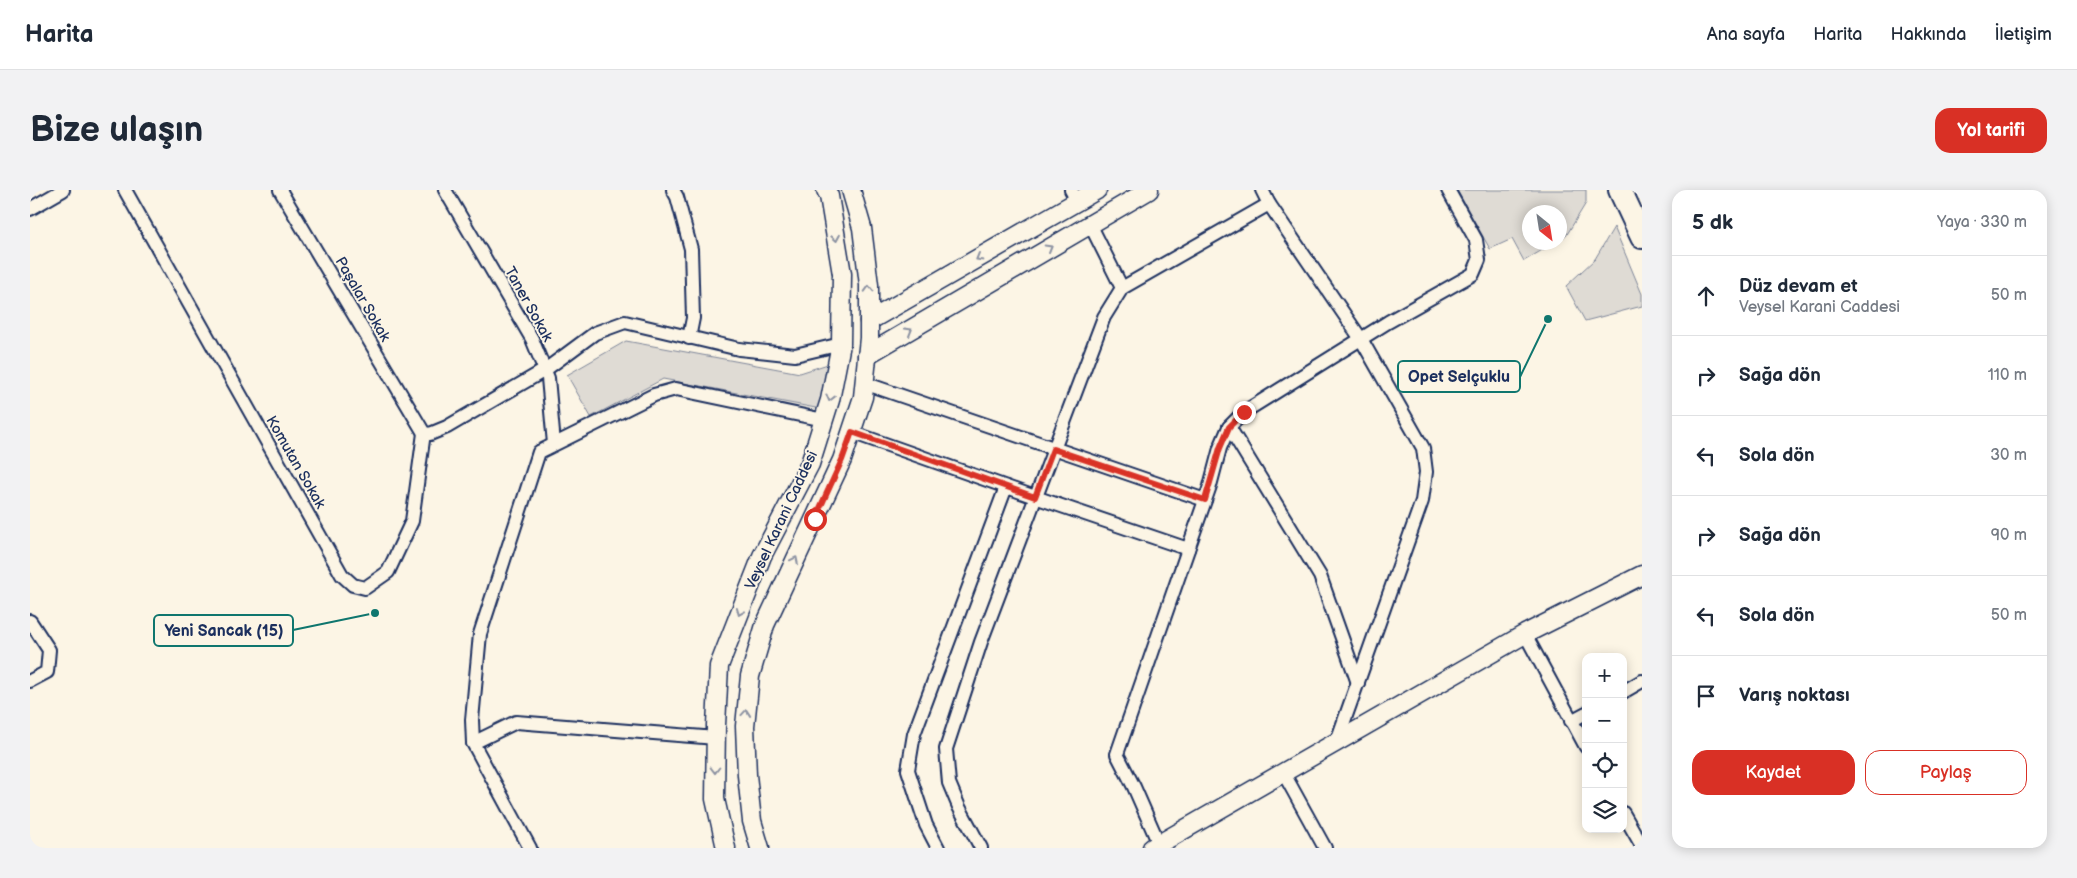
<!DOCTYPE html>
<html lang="tr">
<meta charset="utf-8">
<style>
:root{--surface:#fff;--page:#f2f2f3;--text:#1f2937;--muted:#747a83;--line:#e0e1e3;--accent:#d93025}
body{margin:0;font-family:"Balsamiq Sans",sans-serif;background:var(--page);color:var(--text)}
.controls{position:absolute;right:15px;bottom:15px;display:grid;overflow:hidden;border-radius:10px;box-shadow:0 2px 12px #0003}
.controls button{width:45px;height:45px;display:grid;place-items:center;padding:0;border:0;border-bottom:1px solid var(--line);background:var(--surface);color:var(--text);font:25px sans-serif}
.compass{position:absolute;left:1492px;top:15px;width:45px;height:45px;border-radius:50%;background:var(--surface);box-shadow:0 2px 12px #0003;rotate:150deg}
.stop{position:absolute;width:15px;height:15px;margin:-11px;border:4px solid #d93025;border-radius:50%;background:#fff}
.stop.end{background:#d93025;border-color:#fff;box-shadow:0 1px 5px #0008}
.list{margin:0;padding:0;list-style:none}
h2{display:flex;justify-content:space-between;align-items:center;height:65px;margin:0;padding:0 20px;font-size:21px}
h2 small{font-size:16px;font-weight:400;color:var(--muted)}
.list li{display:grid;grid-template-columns:32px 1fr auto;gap:15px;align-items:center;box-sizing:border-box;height:80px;padding:0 20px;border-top:1px solid var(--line)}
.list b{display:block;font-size:19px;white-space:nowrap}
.list p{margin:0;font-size:16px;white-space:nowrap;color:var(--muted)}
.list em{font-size:16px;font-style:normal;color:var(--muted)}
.actions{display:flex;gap:10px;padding:15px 20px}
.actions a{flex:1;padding:11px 0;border:1px solid var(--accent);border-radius:15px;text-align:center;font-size:18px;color:var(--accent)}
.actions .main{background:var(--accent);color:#fff}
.icon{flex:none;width:28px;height:28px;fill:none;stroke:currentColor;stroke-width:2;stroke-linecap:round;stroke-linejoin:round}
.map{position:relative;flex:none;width:1612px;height:658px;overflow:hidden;border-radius:15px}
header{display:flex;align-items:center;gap:30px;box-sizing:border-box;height:70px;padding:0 25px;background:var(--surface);border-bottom:1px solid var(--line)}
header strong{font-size:24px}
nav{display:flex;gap:28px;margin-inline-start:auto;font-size:18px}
.intro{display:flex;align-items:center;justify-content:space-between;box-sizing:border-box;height:120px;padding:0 30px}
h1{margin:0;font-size:35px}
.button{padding:12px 22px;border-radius:15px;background:var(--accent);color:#fff;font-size:18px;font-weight:700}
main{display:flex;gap:30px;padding:0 30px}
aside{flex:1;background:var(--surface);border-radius:15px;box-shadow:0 2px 12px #0003}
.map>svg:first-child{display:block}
.green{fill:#dfdbd4;stroke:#7d8599}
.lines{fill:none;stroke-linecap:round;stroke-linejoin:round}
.street-casing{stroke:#1b2f5e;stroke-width:16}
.secondary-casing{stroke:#1b2f5e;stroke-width:21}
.highway-casing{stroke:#1b2f5e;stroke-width:26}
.street{stroke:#fcf5e5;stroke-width:12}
.secondary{stroke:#fcf5e5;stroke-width:18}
.highway{stroke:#fcf5e5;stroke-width:22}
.oneway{stroke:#8c92a2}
.route{stroke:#d93025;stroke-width:6}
.labels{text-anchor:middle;stroke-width:4;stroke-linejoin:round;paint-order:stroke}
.street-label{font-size:15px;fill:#1b2f5e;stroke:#fcf5e5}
.leader{fill:none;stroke:#0f766e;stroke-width:2}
.callout-dot{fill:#0f766e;stroke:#fcf5e5;stroke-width:2}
.callout{fill:#fcf5e5;stroke:#0f766e;stroke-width:2}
.callout-label{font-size:16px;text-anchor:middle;font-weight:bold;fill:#1b2f5e}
</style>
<header>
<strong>Harita</strong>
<nav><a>Ana sayfa</a><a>Harita</a><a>Hakkında</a><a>İletişim</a></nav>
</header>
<div class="intro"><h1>Bize ulaşın</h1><a class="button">Yol tarifi</a></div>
<main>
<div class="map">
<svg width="1612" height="658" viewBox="0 0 1612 658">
<rect width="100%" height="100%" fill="#fcf5e5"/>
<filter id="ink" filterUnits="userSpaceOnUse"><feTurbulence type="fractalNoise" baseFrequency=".02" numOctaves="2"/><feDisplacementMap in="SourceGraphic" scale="10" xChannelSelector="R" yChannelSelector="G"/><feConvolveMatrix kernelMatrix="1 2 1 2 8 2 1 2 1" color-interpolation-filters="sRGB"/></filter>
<g filter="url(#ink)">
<!-- green -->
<g class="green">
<path d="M 1427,0 L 1556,0 L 1556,13 L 1536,46 L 1530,49 L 1530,22 L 1500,22 L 1500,52 L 1524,53 L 1494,71 L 1482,49 L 1460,59 Z"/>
<path d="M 1584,37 L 1612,104 L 1612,116 L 1555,131 L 1536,96 L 1565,69 Z"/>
<path d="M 596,151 L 770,183 L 801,173 L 791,219 L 633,189 L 561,227 L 537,185 Z"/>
</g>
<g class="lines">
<defs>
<g id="street">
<path d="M 95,0 L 312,385 L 323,395 L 335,398 L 358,382 L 382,331 L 394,243"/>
<path d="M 250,0 L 394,243 L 400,244 L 417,237 L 515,180 L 565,143 L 595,132 L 709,159 L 765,165 L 811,154"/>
<path d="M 415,0 L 502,149 L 518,188 L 524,254"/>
<path d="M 643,0 L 647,7 L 661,59 L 663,128 L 659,148"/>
<path d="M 1041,0 L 1047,11"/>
<path d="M 1232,0 L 1239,14 L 1331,149 L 1393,258 L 1396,282 L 1392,311 L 1307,551"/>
<path d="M 0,19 L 33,0"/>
<path d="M 1060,34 L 1092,98"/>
<path d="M 834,193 L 1175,310"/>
<path d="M 1199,237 L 1290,386 L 1328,493"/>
<path d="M 821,242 L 1005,307 L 1158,359"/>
<path d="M 0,431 L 19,460 L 17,482 L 0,491"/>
<path d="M 1495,444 L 1556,557"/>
<path d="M 1593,502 L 1612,491"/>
<path d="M 1541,531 L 1556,523"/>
<path d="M 443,553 L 442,530 L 450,444 L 509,262 L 624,205 L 646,199 L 794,230"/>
<path d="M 1253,582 L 1295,658"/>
<path d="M 1593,623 L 1612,656"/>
<path d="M 1129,654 L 1104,597 L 1087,564 L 1180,296 L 1190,258 L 1199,237 L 1214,222 L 1358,132 L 1443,84 L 1449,70 L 1446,50 L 1418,0"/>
<path d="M 500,658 L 443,553 L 486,532 L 686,548"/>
<path d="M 908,658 L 896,635 L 878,580 L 884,544 L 976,297"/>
<path d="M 951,658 L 929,617 L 919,593 L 916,559 L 951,452 L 1074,127 L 1092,98 L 1239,14"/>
</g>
<g id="secondary">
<path d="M 839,131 L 1067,0"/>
<path d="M 837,165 L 1119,0"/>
<path d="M 696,658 L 685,609 L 686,535 L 689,476 L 732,366 L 780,274 L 800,210 L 811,154 L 812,84 L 799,6 L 796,0"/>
<path d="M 730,658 L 722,631 L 717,585 L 715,536 L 720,486 L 735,435 L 812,270 L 833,207 L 839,148 L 839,95 L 832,38 L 821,0"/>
<path d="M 1122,658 L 1495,444 L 1612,385"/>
</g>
<path id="highway" d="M 1590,0 L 1612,47"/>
</defs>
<!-- street casing -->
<use href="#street" class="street-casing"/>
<!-- secondary casing -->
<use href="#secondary" class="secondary-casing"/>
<!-- highway casing -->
<use href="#highway" class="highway-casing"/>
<!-- street -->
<use href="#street" class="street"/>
<!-- secondary -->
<use href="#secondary" class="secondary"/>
<!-- highway -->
<use href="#highway" class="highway"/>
</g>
<!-- one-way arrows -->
<defs><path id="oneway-chevron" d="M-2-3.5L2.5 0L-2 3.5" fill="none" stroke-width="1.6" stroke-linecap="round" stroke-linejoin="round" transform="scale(1.25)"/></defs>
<g class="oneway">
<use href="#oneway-chevron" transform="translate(806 48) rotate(80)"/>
<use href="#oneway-chevron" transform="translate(1019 58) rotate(-30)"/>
<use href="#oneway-chevron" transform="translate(949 68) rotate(150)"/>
<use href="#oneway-chevron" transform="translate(839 99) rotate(-92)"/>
<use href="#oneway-chevron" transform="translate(879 141) rotate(-30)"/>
<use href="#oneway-chevron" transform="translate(800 208) rotate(104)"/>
<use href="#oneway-chevron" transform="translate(765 370) rotate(-64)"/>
<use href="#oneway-chevron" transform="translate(710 422) rotate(112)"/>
<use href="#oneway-chevron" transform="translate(716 523) rotate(-85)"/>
<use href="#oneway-chevron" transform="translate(685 580) rotate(90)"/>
</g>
</g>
<g class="lines" filter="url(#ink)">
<!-- route -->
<path class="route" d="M 785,329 L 812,270 L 822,242 L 1005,307 L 1023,259 L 1175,310 L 1190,258 L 1199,237 L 1214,222"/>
</g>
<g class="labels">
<!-- street labels -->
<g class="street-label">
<text transform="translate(333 109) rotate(60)" y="5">Paşalar Sokak</text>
<text transform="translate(499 114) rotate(61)" y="5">Taner Sokak</text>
<text transform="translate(266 272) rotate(60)" y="5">Komutan Sokak</text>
<text transform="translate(751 330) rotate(-65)" y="5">Veysel Karani Caddesi</text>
</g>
</g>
<!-- callouts -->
<path class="leader" d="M1518 129L1490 187M345 423L263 440"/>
<g class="callout-dot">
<circle cx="1518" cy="129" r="5"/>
<circle cx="345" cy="423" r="5"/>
</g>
<g class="callout">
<rect x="1368" y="171" width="122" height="31" rx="5"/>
<rect x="124" y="425" width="139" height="31" rx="5"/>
</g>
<g class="callout-label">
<text x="1429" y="192">Opet Selçuklu</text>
<text x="194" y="446">Yeni Sancak (15)</text>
</g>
</svg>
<div class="controls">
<button>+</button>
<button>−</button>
<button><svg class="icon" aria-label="locate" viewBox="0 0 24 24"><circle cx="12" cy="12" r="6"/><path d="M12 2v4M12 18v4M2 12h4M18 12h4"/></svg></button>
<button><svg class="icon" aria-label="layers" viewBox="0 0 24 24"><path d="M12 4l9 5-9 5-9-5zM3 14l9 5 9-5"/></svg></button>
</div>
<svg class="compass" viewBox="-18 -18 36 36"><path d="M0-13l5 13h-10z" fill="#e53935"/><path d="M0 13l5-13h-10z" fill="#747a83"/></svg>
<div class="stop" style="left:785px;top:329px"></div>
<div class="stop end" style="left:1214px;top:222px"></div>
</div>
<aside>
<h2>5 dk<small>Yaya · 330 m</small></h2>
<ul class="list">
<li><svg class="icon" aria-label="ahead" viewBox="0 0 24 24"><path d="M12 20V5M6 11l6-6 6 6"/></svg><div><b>Düz devam et</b><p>Veysel Karani Caddesi</p></div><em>50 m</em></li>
<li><svg class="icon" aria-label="right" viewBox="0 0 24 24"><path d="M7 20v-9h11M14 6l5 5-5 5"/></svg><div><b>Sağa dön</b></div><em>110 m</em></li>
<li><svg class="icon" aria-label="left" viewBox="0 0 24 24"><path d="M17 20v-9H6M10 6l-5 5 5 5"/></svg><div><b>Sola dön</b></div><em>30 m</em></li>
<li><svg class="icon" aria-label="right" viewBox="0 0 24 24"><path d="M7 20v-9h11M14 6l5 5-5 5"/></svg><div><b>Sağa dön</b></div><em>90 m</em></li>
<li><svg class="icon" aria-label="left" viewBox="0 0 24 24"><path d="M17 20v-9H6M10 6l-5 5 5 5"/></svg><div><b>Sola dön</b></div><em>50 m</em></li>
<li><svg class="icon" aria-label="arrive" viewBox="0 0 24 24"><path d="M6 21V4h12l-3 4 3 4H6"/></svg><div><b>Varış noktası</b></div></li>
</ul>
<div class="actions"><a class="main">Kaydet</a><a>Paylaş</a></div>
</aside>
</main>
